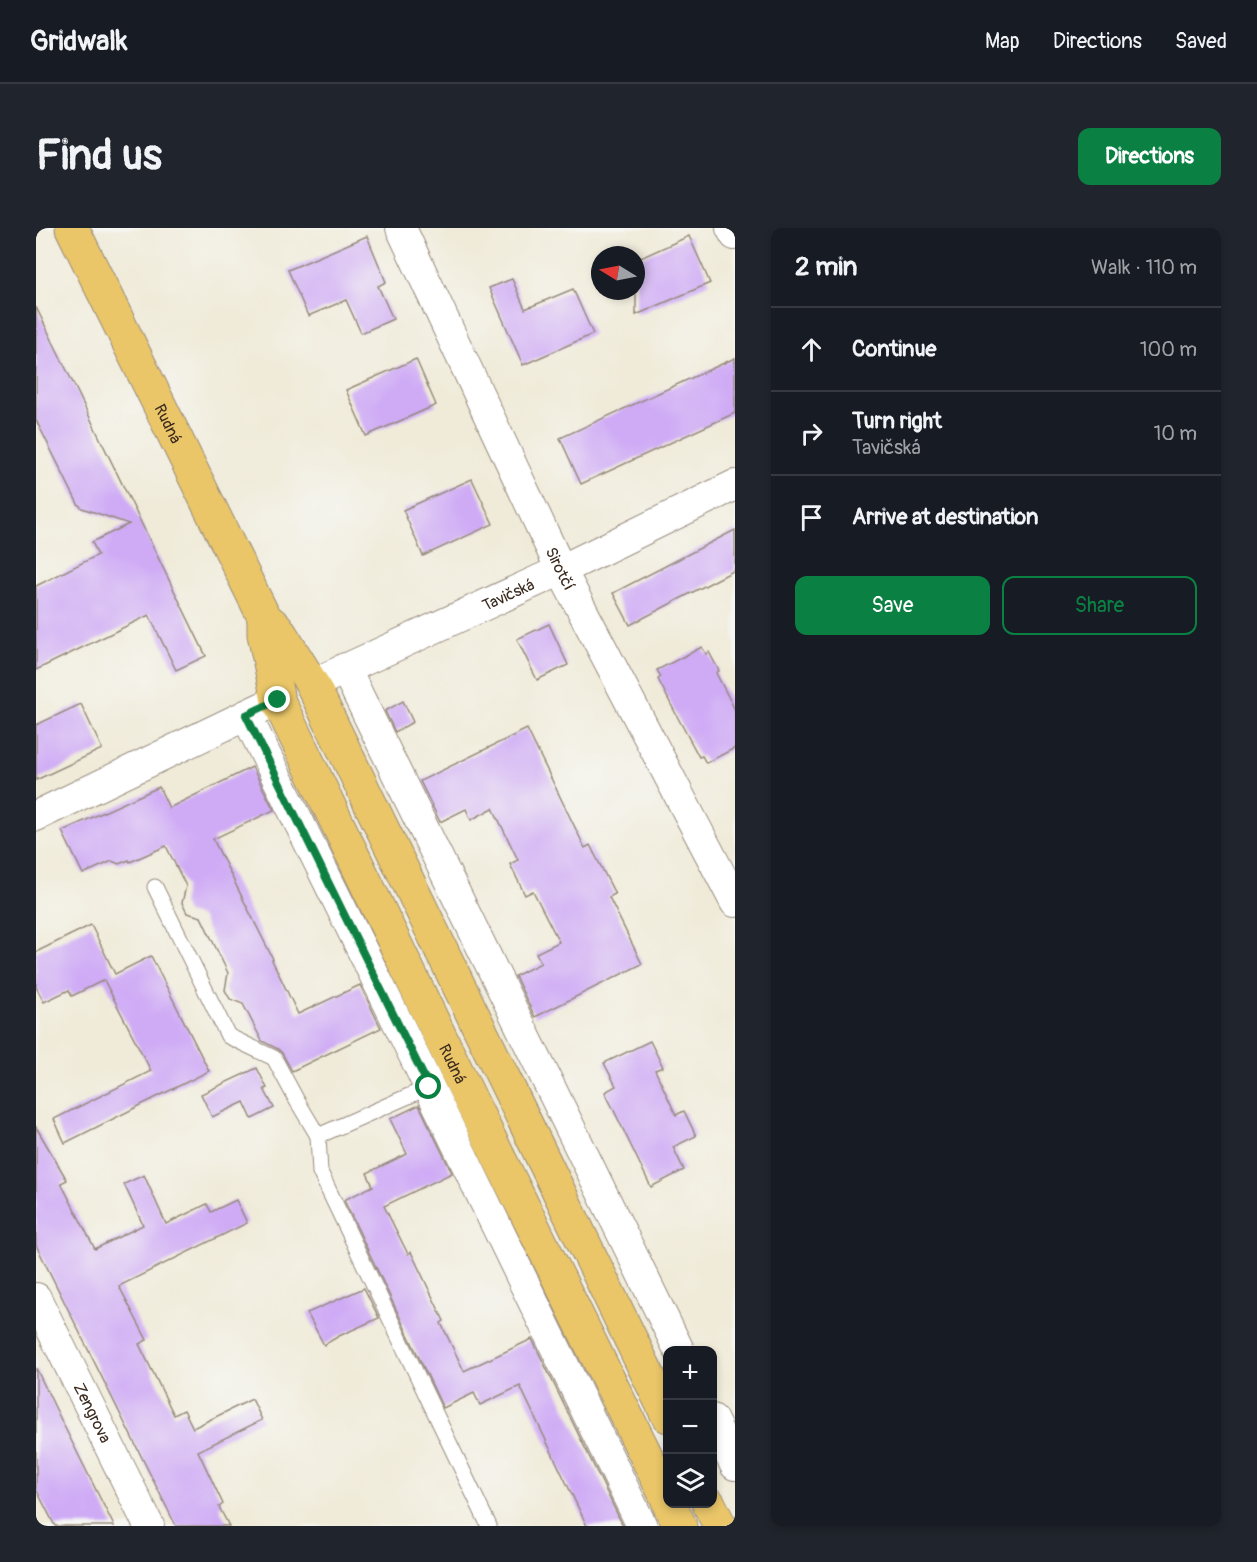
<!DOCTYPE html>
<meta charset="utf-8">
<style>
:root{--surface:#171b24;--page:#20242c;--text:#f1f3f6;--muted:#9ea1a6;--line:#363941;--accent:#0b8043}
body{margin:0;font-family:Pangolin,sans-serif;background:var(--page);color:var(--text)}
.controls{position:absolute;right:18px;bottom:18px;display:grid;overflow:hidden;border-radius:12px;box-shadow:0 3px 9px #0003}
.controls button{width:54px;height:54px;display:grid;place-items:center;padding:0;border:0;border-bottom:2px solid var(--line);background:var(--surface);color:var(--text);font:30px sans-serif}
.compass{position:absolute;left:555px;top:18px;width:54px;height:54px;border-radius:50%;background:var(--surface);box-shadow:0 3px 9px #0003;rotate:280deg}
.stop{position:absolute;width:18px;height:18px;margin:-14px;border:4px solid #0b8043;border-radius:50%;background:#fff}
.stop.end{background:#0b8043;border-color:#fff;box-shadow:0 2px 6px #0008}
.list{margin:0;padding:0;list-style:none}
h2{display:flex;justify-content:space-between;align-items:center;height:78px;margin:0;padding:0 24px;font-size:26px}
h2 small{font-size:20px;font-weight:400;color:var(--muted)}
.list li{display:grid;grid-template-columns:39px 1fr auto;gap:18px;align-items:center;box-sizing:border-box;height:84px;padding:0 24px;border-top:2px solid var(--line)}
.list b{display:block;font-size:22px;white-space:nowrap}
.list p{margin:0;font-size:20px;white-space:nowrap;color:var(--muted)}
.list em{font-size:20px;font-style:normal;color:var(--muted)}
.actions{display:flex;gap:12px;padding:18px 24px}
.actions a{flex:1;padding:14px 0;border:2px solid var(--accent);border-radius:12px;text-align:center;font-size:21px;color:var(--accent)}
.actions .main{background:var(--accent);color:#fff}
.icon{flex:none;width:33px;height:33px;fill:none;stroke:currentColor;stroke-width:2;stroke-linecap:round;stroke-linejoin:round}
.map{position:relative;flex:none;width:699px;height:1298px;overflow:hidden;border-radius:12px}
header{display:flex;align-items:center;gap:36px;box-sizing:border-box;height:84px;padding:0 30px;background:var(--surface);border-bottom:2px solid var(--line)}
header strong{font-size:28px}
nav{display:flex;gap:33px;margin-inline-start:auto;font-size:21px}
.intro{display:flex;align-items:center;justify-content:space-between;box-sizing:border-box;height:144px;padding:0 36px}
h1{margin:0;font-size:42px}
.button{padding:15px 27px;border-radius:12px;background:var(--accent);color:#fff;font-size:21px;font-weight:700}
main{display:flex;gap:36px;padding:0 36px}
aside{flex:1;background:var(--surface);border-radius:12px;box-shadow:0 3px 9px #0003}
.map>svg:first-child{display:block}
.building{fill:#cfabf5}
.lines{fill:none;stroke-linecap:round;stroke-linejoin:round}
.service-casing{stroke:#968a7c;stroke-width:17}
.minor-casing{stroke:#968a7c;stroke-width:32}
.primary-casing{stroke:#968a7c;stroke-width:35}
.trunk-casing{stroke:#968a7c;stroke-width:35}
.service{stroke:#fff;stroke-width:15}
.minor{stroke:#fff;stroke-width:30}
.primary{stroke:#eac669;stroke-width:33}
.trunk{stroke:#eac669;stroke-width:33}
.route{stroke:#0b8043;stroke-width:8}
.labels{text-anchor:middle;stroke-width:5;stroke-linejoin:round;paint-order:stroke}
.street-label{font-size:16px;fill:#3b2a1e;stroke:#f6f6f2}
</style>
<header>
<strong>Gridwalk</strong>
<nav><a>Map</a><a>Directions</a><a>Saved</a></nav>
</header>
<div class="intro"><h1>Find us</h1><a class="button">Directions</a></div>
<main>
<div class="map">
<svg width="699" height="1298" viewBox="0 0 699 1298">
<rect width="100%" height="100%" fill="#f6f6f2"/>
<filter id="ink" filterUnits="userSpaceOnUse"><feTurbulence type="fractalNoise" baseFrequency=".0167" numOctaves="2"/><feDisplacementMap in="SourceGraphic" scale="12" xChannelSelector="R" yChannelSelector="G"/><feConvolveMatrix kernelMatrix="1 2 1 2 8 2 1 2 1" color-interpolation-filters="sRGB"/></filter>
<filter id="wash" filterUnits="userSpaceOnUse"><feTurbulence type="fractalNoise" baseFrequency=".008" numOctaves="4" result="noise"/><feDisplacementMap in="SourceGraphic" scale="24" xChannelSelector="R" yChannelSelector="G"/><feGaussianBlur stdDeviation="1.35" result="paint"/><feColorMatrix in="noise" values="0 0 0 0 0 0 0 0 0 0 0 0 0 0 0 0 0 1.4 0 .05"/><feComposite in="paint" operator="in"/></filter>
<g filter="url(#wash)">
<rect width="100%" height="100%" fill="#f0ebd9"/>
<g id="blocks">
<!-- building -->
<g class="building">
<path d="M 331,8 L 350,54 L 342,58 L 357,91 L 325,105 L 310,72 L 272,88 L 252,42 Z"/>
<path d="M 653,8 L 674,55 L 600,87 L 600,32 Z"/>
<path d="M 476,51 L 489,81 L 537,61 L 557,106 L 487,137 L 453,60 Z"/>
<path d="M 0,79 L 170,428 L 140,442 L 113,387 L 0,442 L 0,358 L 62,327 L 56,314 L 93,296 L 46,280 L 42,276 L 0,192 Z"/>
<path d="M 699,130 L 699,185 L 545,256 L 524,210 Z"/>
<path d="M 380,131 L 400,177 L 330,208 L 310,162 Z"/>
<path d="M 436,251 L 457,296 L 387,328 L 367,282 Z"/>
<path d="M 699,302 L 699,342 L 594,397 L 577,365 Z"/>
<path d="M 513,396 L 532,437 L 501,452 L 481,411 Z"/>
<path d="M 666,419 L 670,426 L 673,424 L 683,443 L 680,445 L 699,482 L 699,520 L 670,535 L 666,528 L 663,529 L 642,490 L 622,451 L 625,449 L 621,442 Z"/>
<path d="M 367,473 L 377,494 L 359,504 L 349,483 Z"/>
<path d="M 45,476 L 66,521 L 0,552 L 0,497 Z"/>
<path d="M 491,501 L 549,620 L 554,617 L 579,666 L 573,669 L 606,736 L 499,789 L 479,748 L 505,735 L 500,725 L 523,714 L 497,663 L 489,667 L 474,636 L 482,632 L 457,580 L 435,592 L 430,581 L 404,594 L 384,553 Z"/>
<path d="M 216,539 L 238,582 L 177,611 L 237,731 L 236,732 L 262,786 L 324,757 L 345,800 L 256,843 L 246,825 L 242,821 L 226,813 L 207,776 L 194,771 L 189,762 L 192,745 L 165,689 L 151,685 L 146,675 L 150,658 L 130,618 L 94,634 L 93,632 L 83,636 L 76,633 L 47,646 L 26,603 L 123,559 L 133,580 Z"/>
<path d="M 55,697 L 79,746 L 115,728 L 173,843 L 29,915 L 18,891 L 115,843 L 68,752 L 36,768 L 33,762 L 8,774 L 0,759 L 0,724 Z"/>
<path d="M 614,813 L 627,839 L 619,842 L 640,887 L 648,883 L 660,908 L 637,919 L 648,942 L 615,959 L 569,864 L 580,858 L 568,835 Z"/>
<path d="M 221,840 L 231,860 L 228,861 L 238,880 L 216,891 L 208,874 L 176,889 L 165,866 Z"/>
<path d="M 383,877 L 416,945 L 348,978 L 372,1026 L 375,1024 L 408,1093 L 405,1095 L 428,1143 L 496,1111 L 587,1298 L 551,1298 L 484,1158 L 444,1177 L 438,1165 L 407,1180 L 308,972 L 337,958 L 331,945 L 371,926 L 354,891 Z"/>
<path d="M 0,899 L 31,952 L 25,955 L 59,1021 L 107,997 L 88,956 L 108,947 L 130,996 L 171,976 L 175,984 L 200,972 L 211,995 L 83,1058 L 111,1112 L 103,1116 L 138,1187 L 148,1182 L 157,1200 L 216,1171 L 226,1192 L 162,1223 L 187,1276 L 183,1279 L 193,1298 L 140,1298 L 0,1017 Z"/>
<path d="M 328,1060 L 343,1090 L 303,1108 L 288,1117 L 271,1085 Z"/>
<path d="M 0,1140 L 28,1198 L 78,1298 L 19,1298 L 0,1261 Z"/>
</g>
</g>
</g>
<g filter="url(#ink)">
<use href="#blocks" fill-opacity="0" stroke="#968a7c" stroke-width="1.5"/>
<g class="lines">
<defs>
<g id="service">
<path d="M 119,659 L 192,808 L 238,830 L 260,871 L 282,908 L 393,859"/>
<path d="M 282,908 L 284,944 L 453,1298"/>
</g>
<g id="minor">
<path id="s1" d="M 365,0 L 525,342 L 699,674"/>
<path d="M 695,0 L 699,7"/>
<path d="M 309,440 L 643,1122"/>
<path id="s2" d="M 292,449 L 525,342 L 699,257"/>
<path d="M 210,487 L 362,795 L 606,1298"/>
<path d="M 0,588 L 227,479"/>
<path id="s3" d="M 0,1070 L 113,1298"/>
<path d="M 676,1191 L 699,1237"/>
</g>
<g id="primary">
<path id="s4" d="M 36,0 L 228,389"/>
</g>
<g id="trunk">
<path id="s5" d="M 228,389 L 228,406 L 242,472 L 436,875 L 632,1272"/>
<path d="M 228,389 L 241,400 L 276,456 L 632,1188"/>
<path d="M 633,1276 L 644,1298"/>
<path d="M 673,1276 L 684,1298"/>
</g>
</defs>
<!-- service casing -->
<use href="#service" class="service-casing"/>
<!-- minor casing -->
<use href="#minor" class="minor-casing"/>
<!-- primary casing -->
<use href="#primary" class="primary-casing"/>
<!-- trunk casing -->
<use href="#trunk" class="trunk-casing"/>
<!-- service -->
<use href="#service" class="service"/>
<!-- minor -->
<use href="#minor" class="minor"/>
<!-- primary -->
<use href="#primary" class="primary"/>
<!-- trunk -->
<use href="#trunk" class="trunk"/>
</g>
</g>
<g class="lines" filter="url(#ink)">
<!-- route -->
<path class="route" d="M 242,472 L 210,487 L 393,859"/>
</g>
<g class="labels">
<!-- street labels -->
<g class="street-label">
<text dy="6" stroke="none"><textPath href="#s4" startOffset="218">Rudná</textPath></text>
<text dy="6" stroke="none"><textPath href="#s1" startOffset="376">Sirotčí</textPath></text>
<text dy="6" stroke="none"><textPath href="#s2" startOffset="198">Tavičská</textPath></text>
<text dy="6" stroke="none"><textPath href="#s5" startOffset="488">Rudná</textPath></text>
<text dy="6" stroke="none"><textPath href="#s3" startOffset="128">Zengrova</textPath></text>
</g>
</g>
</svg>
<div class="controls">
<button>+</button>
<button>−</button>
<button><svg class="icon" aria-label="layers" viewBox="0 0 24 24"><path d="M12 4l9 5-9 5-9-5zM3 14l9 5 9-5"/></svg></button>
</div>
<svg class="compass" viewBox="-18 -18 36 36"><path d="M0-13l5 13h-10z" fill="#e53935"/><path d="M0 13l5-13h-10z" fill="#9ea1a6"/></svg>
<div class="stop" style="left:393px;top:859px"></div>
<div class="stop end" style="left:242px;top:472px"></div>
</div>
<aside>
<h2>2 min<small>Walk · 110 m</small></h2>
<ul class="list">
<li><svg class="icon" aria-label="ahead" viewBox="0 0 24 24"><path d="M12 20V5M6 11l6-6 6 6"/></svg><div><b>Continue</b></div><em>100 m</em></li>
<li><svg class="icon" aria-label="right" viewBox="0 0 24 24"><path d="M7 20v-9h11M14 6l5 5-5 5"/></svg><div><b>Turn right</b><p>Tavičská</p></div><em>10 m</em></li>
<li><svg class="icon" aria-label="arrive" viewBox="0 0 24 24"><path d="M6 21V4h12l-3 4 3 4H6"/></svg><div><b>Arrive at destination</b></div></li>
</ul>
<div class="actions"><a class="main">Save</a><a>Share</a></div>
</aside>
</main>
